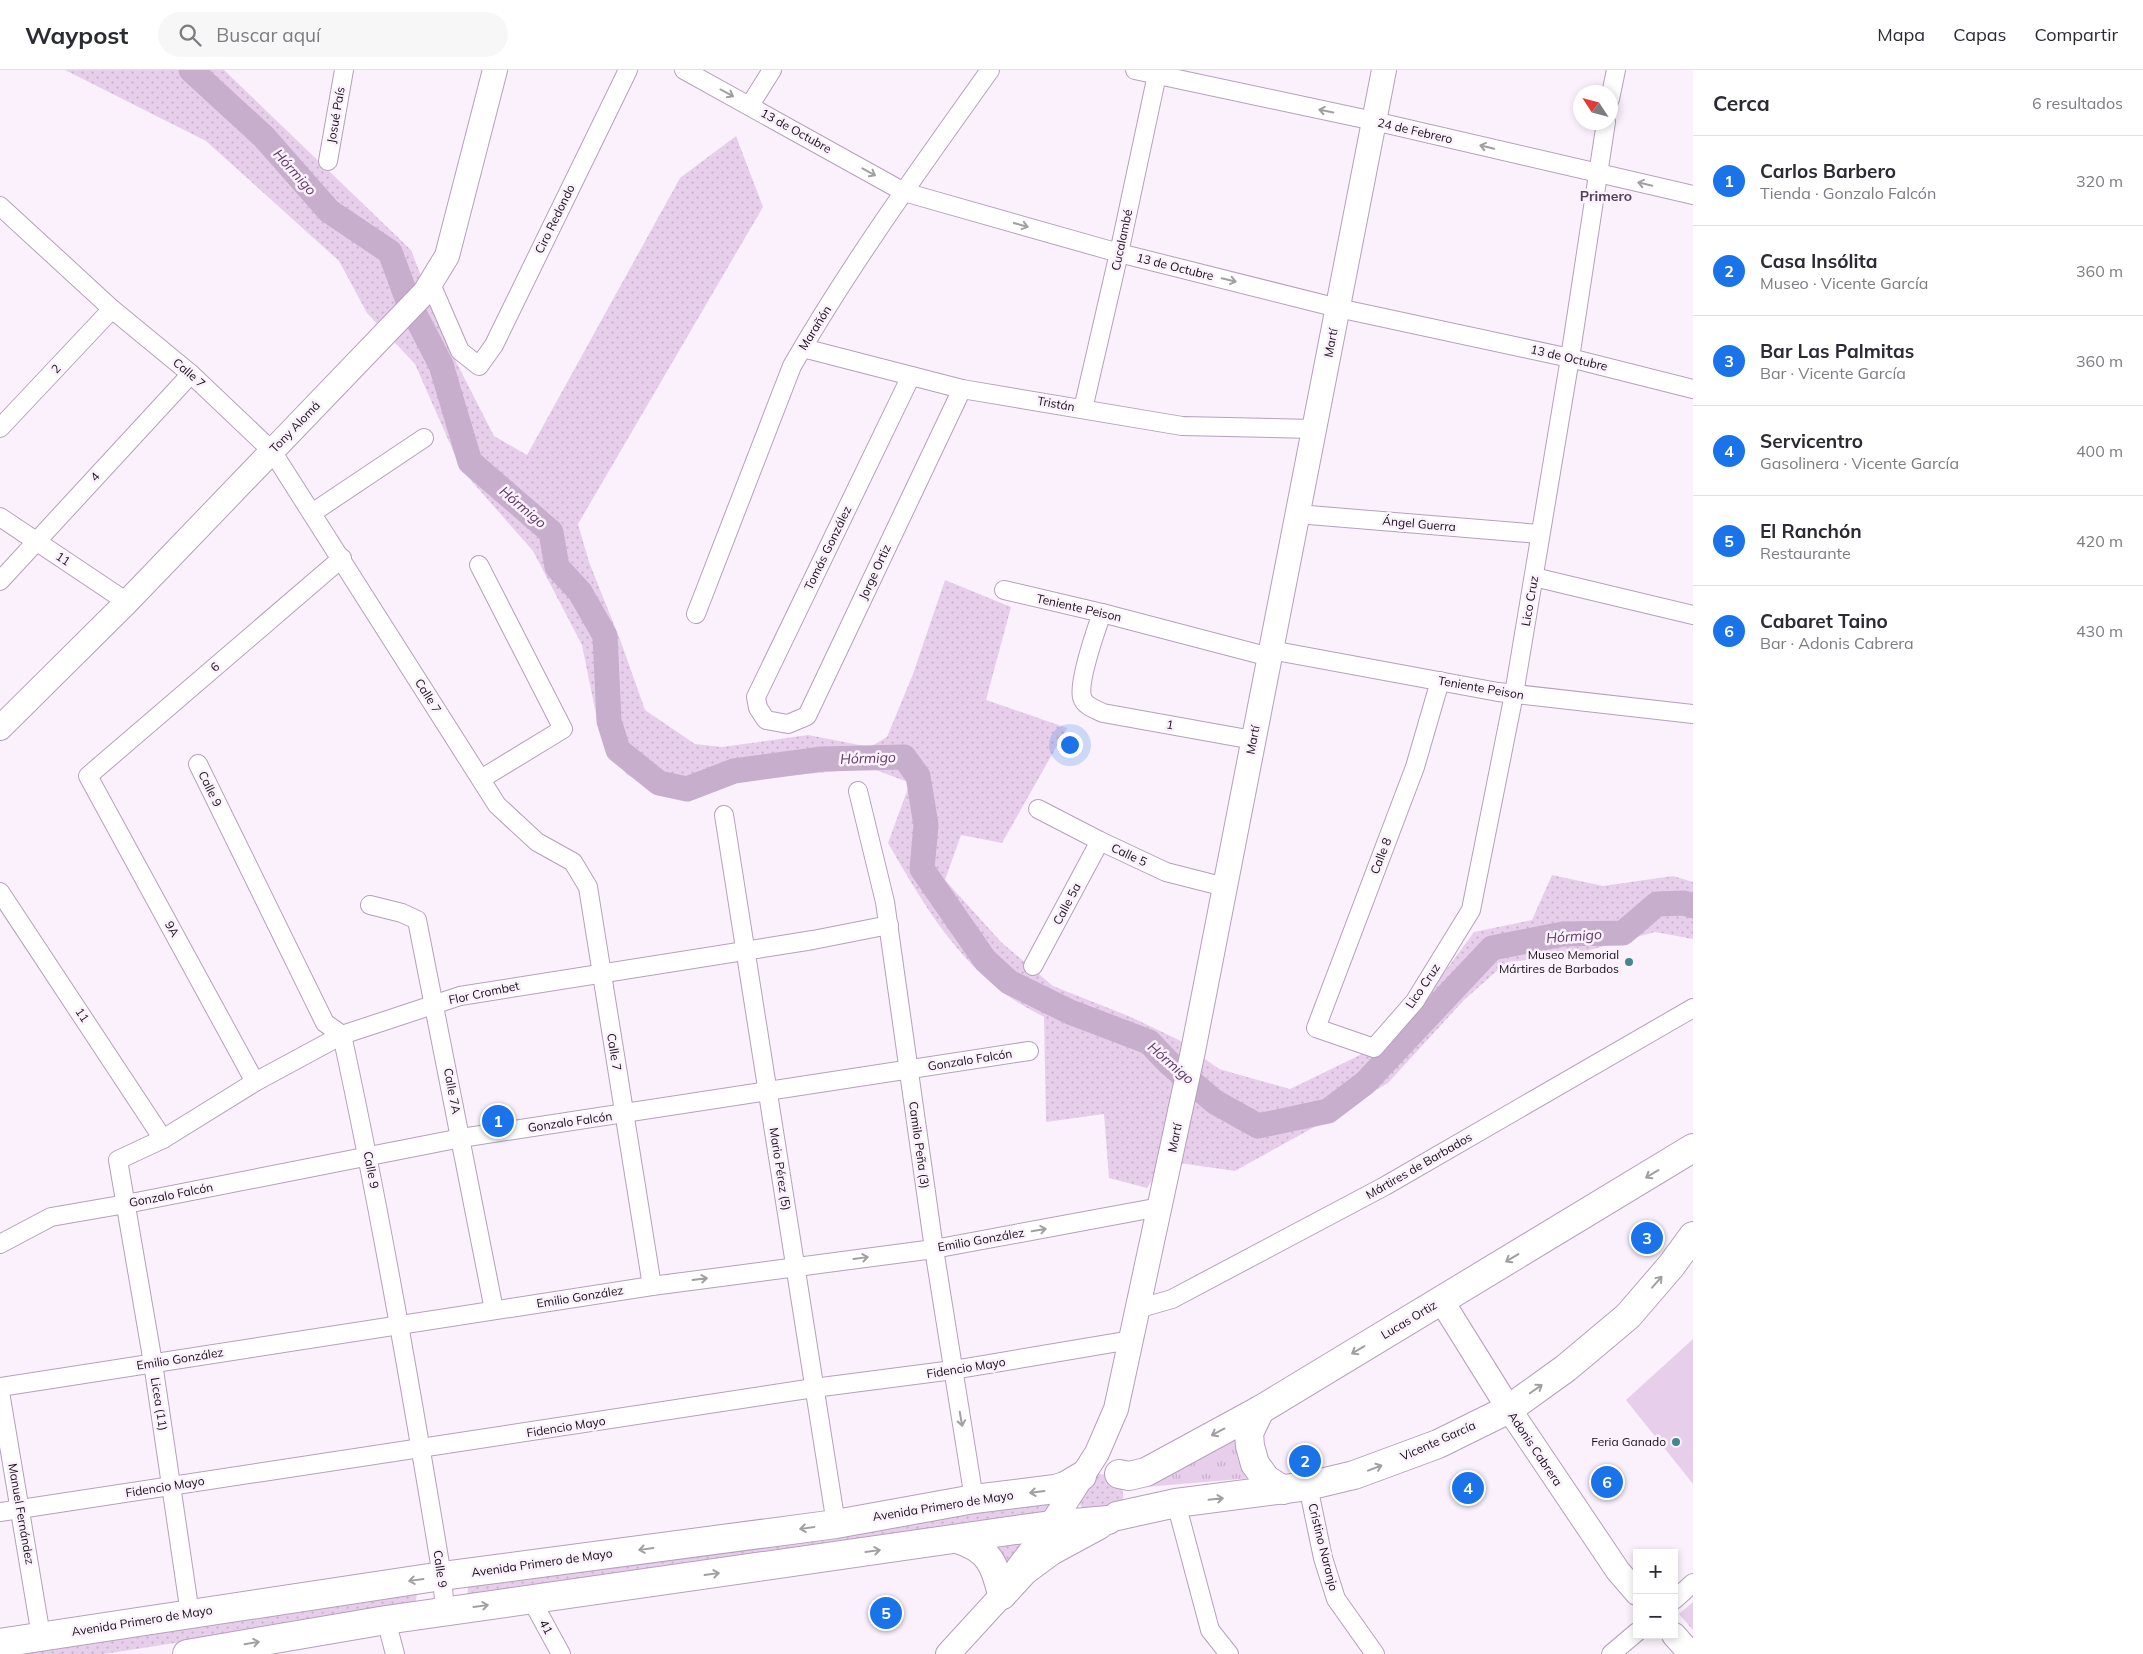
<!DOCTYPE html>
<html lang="es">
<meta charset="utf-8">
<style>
:root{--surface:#fff;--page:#f7f7f7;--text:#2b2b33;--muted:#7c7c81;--line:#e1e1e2;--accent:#1a73e8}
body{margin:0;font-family:Mulish,sans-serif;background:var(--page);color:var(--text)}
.controls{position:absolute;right:15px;bottom:15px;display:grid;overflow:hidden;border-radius:0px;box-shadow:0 2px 8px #0003}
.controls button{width:45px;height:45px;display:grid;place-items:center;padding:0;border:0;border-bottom:1px solid var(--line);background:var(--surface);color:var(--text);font:25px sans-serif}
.compass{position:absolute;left:1573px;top:15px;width:45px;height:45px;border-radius:50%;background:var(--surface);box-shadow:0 2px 8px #0003;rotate:306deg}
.you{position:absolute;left:1069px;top:674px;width:18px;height:18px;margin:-12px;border:4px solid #fff;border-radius:50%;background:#1a73e8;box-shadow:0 0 0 8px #1a73e833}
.badge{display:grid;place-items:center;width:32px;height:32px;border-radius:50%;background:var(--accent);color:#fff;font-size:16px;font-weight:700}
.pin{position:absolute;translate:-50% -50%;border:2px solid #fff;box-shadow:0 1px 5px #0006}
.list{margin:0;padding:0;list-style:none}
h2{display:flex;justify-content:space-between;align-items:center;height:65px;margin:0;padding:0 20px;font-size:21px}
h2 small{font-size:16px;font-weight:400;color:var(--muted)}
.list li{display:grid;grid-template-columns:32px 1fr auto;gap:15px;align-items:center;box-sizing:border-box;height:90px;padding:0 20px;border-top:1px solid var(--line)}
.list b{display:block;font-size:19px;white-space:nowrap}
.list p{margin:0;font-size:16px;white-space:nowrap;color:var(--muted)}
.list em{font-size:16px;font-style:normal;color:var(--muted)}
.icon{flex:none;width:28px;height:28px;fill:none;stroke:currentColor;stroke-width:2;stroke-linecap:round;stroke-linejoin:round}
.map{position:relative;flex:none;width:1693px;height:1584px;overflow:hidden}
header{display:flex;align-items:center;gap:30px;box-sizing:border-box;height:70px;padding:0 25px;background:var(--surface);border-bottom:1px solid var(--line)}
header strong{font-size:24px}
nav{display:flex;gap:28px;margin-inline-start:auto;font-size:18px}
.search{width:350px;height:45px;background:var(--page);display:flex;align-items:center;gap:12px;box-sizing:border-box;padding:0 18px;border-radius:28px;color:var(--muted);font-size:19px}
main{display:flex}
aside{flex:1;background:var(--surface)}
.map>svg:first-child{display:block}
.grass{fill:url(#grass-dots)}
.park{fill:url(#park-tufts)}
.garden{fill:#e7cfec}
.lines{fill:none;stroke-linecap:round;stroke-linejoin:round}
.river{stroke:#c6aecc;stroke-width:25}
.street-casing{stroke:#b6a0bb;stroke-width:20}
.secondary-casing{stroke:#b6a0bb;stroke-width:26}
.primary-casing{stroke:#b6a0bb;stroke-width:30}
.street{stroke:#fff;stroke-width:18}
.secondary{stroke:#fff;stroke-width:24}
.primary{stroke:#fff;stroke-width:28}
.oneway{stroke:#a29fa3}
.poi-dot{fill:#41898b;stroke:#faf1fc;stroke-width:2}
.labels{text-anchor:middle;stroke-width:5;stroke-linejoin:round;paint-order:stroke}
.street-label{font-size:12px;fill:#170f18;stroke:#faf1fc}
.poi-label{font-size:12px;fill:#170f18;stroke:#faf1fc;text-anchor:end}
.water-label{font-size:14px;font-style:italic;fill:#5c3a64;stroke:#faf1fc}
.neighbourhood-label{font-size:14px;font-weight:bold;fill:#534058;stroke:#faf1fc}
</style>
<header>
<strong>Waypost</strong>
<div class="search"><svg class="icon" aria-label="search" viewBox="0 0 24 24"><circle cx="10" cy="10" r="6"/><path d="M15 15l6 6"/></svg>Buscar aquí</div>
<nav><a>Mapa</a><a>Capas</a><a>Compartir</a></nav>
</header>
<main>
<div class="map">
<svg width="1693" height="1584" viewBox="0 0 1693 1584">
<defs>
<pattern id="grass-dots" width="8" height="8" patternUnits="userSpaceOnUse" patternTransform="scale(1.25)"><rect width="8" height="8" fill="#e7cfec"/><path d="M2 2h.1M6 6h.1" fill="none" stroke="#c5b1ca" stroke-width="1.8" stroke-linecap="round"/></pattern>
<pattern id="park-tufts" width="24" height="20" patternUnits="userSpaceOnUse" patternTransform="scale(1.25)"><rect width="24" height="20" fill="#e7cfec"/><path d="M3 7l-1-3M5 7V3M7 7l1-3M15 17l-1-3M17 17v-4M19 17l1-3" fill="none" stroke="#c5b1ca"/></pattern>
</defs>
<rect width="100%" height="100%" fill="#faf1fc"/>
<!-- grass -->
<g class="grass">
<path d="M 65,0 L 224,0 L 411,180 L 449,278 L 494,366 L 527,385 L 680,108 L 736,66 L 763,137 L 578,454 L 589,492 L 621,572 L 645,640 L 695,674 L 722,677 L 808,665 L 870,677 L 887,667 L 913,604 L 945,510 L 1011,537 L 986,630 L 1067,658 L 1002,773 L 961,765 L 945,810 L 1001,872 L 1053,916 L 1131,947 L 1179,970 L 1219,999 L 1290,1019 L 1360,985 L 1435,915 L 1474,862 L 1532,850 L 1552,805 L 1603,816 L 1673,806 L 1693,812 L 1693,869 L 1655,862 L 1568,886 L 1507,892 L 1464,930 L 1388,1013 L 1309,1060 L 1235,1101 L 1165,1091 L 1147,1118 L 1109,1108 L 1104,1044 L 1046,1052 L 1044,947 C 1030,939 1014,931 1001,921 C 949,879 921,830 888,773 L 910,713 L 871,698 L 751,709 L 689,724 L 666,727 L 626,704 L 598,654 L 582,575 L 533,481 L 461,399 L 415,294 L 367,243 L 339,191 L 206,71 Z"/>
<path d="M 1096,1404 C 1117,1403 1128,1418 1121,1438 L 1083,1440 L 1079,1432 Z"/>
<path d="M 1059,1429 L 1051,1444 L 467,1530 L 468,1517 Z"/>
<path d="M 1035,1465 L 1011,1500 L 995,1473 Z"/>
<path d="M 417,1523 L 415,1536 L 104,1584 L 17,1584 Z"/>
</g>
<!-- park -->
<g class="park">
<path d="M 1235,1363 L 1253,1408 L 1145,1417 L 1143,1412 Z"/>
<path d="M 1693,1532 L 1693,1560 L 1679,1544 Z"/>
</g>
<!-- garden -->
<path class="garden" d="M 1693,1269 L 1693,1414 L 1626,1330 Z"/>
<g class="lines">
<!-- river -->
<path class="river" d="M 191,0 L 264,67 L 329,141 L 390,182 L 408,231 L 441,295 L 470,392 L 551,462 L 557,497 L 580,522 L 605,566 L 609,651 L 618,680 L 659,713 L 687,719 L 734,701 L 822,689 L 904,687 L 918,706 L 926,755 L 922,799 L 985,890 L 1009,912 L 1070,942 L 1149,972 L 1170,994 L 1215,1032 L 1258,1056 L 1328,1041 L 1365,1013 L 1492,878 L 1563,864 L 1623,863 L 1657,834 L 1684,833 L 1693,836"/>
<defs>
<g id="street">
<path d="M 684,0 L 904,122 L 1119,183 L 1338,238 L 1570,288 L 1693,319"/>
<path d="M 1135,0 L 1374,51 L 1693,125"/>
<path d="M 1610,29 L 1616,0"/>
<path d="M 750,35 L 772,0"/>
<path d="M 328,91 L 344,0"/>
<path d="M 0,136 L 112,239 L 191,304 L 272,381 L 497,735 L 537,772 L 573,792 L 588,817 L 652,1216"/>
<path d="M 431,214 L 460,281 L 479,296 L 494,275 L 628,0"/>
<path d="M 803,278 L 962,319 L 1182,356 L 1314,359"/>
<path d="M 911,306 L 756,627 L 758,638 L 766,650 L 788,654 L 807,646 L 962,319"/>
<path d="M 1083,339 L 1119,183 L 1158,0"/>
<path d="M 0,358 L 112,239"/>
<path d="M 312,443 L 424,368"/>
<path d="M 1297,444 L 1540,464"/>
<path d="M 0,447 L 127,532"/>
<path d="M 479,495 L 563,659 L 481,709"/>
<path d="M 1534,507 L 1693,545"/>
<path d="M 0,511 L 191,304"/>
<path d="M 1004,520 L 1102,543 L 1270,587"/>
<path d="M 1102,543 C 1096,560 1078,611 1082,627 C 1084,636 1095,639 1103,643 L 1253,670"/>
<path d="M 696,544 L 792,296 C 851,193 922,96 990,0"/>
<path d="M 1271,580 L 1498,622 L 1693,644"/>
<path d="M 1440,611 L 1415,697 L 1316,958 L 1374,978 L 1415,931 L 1471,840 L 1514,624 L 1570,288 L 1606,52"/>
<path d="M 198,694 L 325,953 L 342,965 C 381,1145 412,1325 442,1506 L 445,1542"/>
<path d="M 858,721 L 885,832 L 934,1179 L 974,1429"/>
<path d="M 1038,739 L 1100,771 L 1166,802 L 1225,817"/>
<path d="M 724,745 L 836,1454"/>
<path d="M 0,822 L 163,1069"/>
<path d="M 370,835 L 402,843 L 417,850 L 494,1240"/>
<path d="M 1033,896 L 1100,771"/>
<path d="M 255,1012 L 88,706 L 342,488"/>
<path d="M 0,1174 L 51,1147 L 126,1134 L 461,1068 L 1029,981"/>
<path d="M 1137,1239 L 1172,1229 L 1385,1116 L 1693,938"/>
<path d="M 0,1317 L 652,1216 L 934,1179 L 1160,1137"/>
<path d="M 0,1322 L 41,1566"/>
<path d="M 1308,1416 L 1323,1488 L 1336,1529 L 1375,1584"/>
<path d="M 1176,1433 L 1210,1560 L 1229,1584"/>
<path d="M 0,1442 L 814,1318 L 953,1300 L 1131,1270"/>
<path d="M 531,1529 L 561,1584"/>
<path d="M 1674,1530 L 1693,1513"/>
<path d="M 190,1544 L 153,1293 L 118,1090 L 163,1069 L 255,1012 L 342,965 L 460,926 L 813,870 L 889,855"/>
<path d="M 386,1550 L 395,1584"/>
<path d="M 1611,1584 L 1637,1562"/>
</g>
<g id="secondary">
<path d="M 0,658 L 127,532 L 425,222 L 447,186 L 495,0"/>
<path d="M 1441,1230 L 1509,1339 L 1618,1501 L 1637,1523"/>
<path d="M 1674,1565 L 1691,1584"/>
<path d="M 948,1584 L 1002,1525 L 1018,1498 L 1051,1455 L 1097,1383 L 1116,1339 L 1193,981 L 1384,0"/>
</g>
<g id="primary">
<path d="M 1260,1340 L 1249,1363 L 1250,1376 L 1255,1394 L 1266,1409 L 1283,1420"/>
<path d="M 1119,1404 L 1129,1406 L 1146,1402 L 1260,1340 L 1693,1078"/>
<path d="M 1117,1446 L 1176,1433 L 1308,1416 L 1354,1405 L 1438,1374 L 1509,1339 L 1566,1298 L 1628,1246 L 1671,1196 L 1693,1166"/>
<path d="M 957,1469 C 989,1479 995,1494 1002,1525"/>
<path d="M 1002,1525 L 1024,1501 L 1051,1481 L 1099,1455"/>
<path d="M 0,1573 L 442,1506 L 836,1454 L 974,1429 L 1055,1419 L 1065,1416 L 1082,1406"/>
<path d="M 187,1584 L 386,1550 L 1051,1455 L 1108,1450"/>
</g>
</defs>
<!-- street casing -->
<use href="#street" class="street-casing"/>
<!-- secondary casing -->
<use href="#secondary" class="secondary-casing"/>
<!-- primary casing -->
<use href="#primary" class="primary-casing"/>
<!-- street -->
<use href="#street" class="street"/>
<!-- secondary -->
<use href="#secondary" class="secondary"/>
<!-- primary -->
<use href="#primary" class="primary"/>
</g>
<!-- one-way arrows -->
<defs><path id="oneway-shaft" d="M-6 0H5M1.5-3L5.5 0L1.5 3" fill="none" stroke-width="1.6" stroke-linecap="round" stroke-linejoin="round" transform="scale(1.25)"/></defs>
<g class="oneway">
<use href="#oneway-shaft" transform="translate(727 23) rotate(28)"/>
<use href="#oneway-shaft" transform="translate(1326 41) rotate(-168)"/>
<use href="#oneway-shaft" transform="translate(1487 77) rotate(-167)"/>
<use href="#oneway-shaft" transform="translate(869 102) rotate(29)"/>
<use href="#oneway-shaft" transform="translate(1645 114) rotate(-167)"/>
<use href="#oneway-shaft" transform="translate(1021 155) rotate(16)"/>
<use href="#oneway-shaft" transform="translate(1229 210) rotate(14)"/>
<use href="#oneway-shaft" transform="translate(1652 1104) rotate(149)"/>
<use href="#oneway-shaft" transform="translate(1039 1160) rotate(-10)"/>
<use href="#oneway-shaft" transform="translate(861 1188) rotate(-8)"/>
<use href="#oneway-shaft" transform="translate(1512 1188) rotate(149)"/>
<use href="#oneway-shaft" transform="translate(700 1209) rotate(-7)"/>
<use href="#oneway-shaft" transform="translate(1657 1212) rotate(-49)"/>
<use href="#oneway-shaft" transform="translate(1358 1280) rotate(149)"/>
<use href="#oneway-shaft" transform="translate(1536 1319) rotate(-35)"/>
<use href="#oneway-shaft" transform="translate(961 1349) rotate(80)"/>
<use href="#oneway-shaft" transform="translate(1218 1362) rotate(152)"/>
<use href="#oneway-shaft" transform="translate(1375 1398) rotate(-21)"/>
<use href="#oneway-shaft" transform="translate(1037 1422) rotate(173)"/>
<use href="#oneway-shaft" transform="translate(1216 1429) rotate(-6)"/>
<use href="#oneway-shaft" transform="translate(807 1458) rotate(172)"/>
<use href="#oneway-shaft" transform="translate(646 1479) rotate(172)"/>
<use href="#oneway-shaft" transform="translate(873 1481) rotate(-8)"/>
<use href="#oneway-shaft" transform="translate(712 1504) rotate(-8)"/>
<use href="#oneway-shaft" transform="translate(416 1510) rotate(172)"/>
<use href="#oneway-shaft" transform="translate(481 1536) rotate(-8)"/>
<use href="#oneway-shaft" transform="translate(252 1573) rotate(-10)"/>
</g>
<!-- markers -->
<g class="poi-dot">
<circle cx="1629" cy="892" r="5"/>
<circle cx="1676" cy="1372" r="5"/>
</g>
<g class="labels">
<!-- street labels -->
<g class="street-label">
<text transform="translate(336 45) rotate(-80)" y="4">Josué País</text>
<text transform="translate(796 61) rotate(29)" y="4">13 de Octubre</text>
<text transform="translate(1415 61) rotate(13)" y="4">24 de Febrero</text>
<text transform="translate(555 149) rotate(-64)" y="4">Ciro Redondo</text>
<text transform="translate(1122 170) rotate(-78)" y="4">Cucalambé</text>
<text transform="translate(1175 197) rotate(14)" y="4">13 de Octubre</text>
<text transform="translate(815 258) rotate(-58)" y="4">Marañón</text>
<text transform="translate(1331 273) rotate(-79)" y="4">Martí</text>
<text transform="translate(1569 288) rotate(13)" y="4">13 de Octubre</text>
<text transform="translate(56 299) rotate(-47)" y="4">2</text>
<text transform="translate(189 303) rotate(41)" y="4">Calle 7</text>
<text transform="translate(1056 334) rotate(10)" y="4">Tristán</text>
<text transform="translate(295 357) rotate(-46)" y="4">Tony Alomá</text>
<text transform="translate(95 407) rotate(-47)" y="4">4</text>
<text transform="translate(1419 454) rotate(5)" y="4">Ángel Guerra</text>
<text transform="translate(828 478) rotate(-64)" y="4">Tomás González</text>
<text transform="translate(63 489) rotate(34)" y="4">11</text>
<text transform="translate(875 502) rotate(-65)" y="4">Jorge Ortiz</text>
<text transform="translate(1530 531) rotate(-80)" y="4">Lico Cruz</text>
<text transform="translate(1079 538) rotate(13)" y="4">Teniente Peison</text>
<text transform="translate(215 597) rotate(-41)" y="4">6</text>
<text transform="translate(1481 618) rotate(10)" y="4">Teniente Peison</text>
<text transform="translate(428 626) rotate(58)" y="4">Calle 7</text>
<text transform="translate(1170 655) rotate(10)" y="4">1</text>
<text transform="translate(1253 670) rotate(-79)" y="4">Martí</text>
<text transform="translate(210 719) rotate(64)" y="4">Calle 9</text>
<text transform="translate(1129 785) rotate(25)" y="4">Calle 5</text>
<text transform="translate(1381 786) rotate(-69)" y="4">Calle 8</text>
<text transform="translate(1067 834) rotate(-62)" y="4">Calle 5a</text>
<text transform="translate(172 859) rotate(61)" y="4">9A</text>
<text transform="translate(1423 916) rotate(-56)" y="4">Lico Cruz</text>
<text transform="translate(484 923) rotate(-12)" y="4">Flor Crombet</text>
<text transform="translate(82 945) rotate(56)" y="4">11</text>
<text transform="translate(614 982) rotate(81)" y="4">Calle 7</text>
<text transform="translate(970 990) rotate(-9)" y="4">Gonzalo Falcón</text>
<text transform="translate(452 1021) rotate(79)" y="4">Calle 7A</text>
<text transform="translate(570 1052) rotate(-8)" y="4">Gonzalo Falcón</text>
<text transform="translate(1175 1068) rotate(-78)" y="4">Martí</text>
<text transform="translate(919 1075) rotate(82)" y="4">Camilo Peña (3)</text>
<text transform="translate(1419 1096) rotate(-30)" y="4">Mártires de Barbados</text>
<text transform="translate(780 1099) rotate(81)" y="4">Mario Pérez (5)</text>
<text transform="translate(371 1100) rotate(79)" y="4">Calle 9</text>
<text transform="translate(171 1125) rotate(-11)" y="4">Gonzalo Falcón</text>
<text transform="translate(981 1170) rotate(-10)" y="4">Emilio González</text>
<text transform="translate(580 1227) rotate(-9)" y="4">Emilio González</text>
<text transform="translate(1409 1250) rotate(-31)" y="4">Lucas Ortiz</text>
<text transform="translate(180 1289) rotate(-9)" y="4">Emilio González</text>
<text transform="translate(966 1298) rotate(-9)" y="4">Fidencio Mayo</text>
<text transform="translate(159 1334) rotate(81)" y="4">Licea (11)</text>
<text transform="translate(566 1357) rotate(-9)" y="4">Fidencio Mayo</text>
<text transform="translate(1438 1371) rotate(-24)" y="4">Vicente García</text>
<text transform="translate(1535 1379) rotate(56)" y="4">Adonis Cabrera</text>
<text transform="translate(165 1417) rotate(-9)" y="4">Fidencio Mayo</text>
<text transform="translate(943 1436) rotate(-9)" y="4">Avenida Primero de Mayo</text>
<text transform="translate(21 1444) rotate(80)" y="4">Manuel Fernández</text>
<text transform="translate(1323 1477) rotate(76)" y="4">Cristino Naranjo</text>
<text transform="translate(542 1493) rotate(-8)" y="4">Avenida Primero de Mayo</text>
<text transform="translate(440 1499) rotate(82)" y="4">Calle 9</text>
<text transform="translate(142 1551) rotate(-9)" y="4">Avenida Primero de Mayo</text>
<text transform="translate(546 1557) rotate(62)" y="4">41</text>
</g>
<!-- poi labels -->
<g class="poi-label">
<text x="1619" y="889">Museo Memorial<tspan x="1619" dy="14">Mártires de Barbados</tspan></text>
<text x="1666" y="1376">Feria Ganado</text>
</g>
<!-- water labels -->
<g class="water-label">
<text transform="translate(295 102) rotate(48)" y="5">Hórmigo</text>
<text transform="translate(523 437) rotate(40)" y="5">Hórmigo</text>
<text transform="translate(868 688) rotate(-2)" y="5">Hórmigo</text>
<text transform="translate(1574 866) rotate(-4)" y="5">Hórmigo</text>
<text transform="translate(1171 993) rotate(41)" y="5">Hórmigo</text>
</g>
<!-- neighbourhood labels -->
<g class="neighbourhood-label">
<text x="1606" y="131">Primero</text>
</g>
</g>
</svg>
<div class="controls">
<button>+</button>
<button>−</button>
</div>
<svg class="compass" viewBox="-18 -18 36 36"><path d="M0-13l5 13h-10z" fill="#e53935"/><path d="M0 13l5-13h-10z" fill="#7c7c81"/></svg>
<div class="you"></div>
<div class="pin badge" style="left:498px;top:1051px">1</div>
<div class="pin badge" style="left:1305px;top:1391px">2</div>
<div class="pin badge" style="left:1647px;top:1168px">3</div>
<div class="pin badge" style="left:1468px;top:1418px">4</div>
<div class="pin badge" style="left:886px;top:1543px">5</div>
<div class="pin badge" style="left:1607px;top:1412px">6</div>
</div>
<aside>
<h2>Cerca<small>6 resultados</small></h2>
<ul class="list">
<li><span class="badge">1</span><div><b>Carlos Barbero</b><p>Tienda · Gonzalo Falcón</p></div><em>320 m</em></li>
<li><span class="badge">2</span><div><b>Casa Insólita</b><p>Museo · Vicente García</p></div><em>360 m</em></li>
<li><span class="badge">3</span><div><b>Bar Las Palmitas</b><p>Bar · Vicente García</p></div><em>360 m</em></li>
<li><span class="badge">4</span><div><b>Servicentro</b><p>Gasolinera · Vicente García</p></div><em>400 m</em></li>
<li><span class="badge">5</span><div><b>El Ranchón</b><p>Restaurante</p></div><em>420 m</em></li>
<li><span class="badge">6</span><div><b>Cabaret Taino</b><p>Bar · Adonis Cabrera</p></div><em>430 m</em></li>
</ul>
</aside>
</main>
